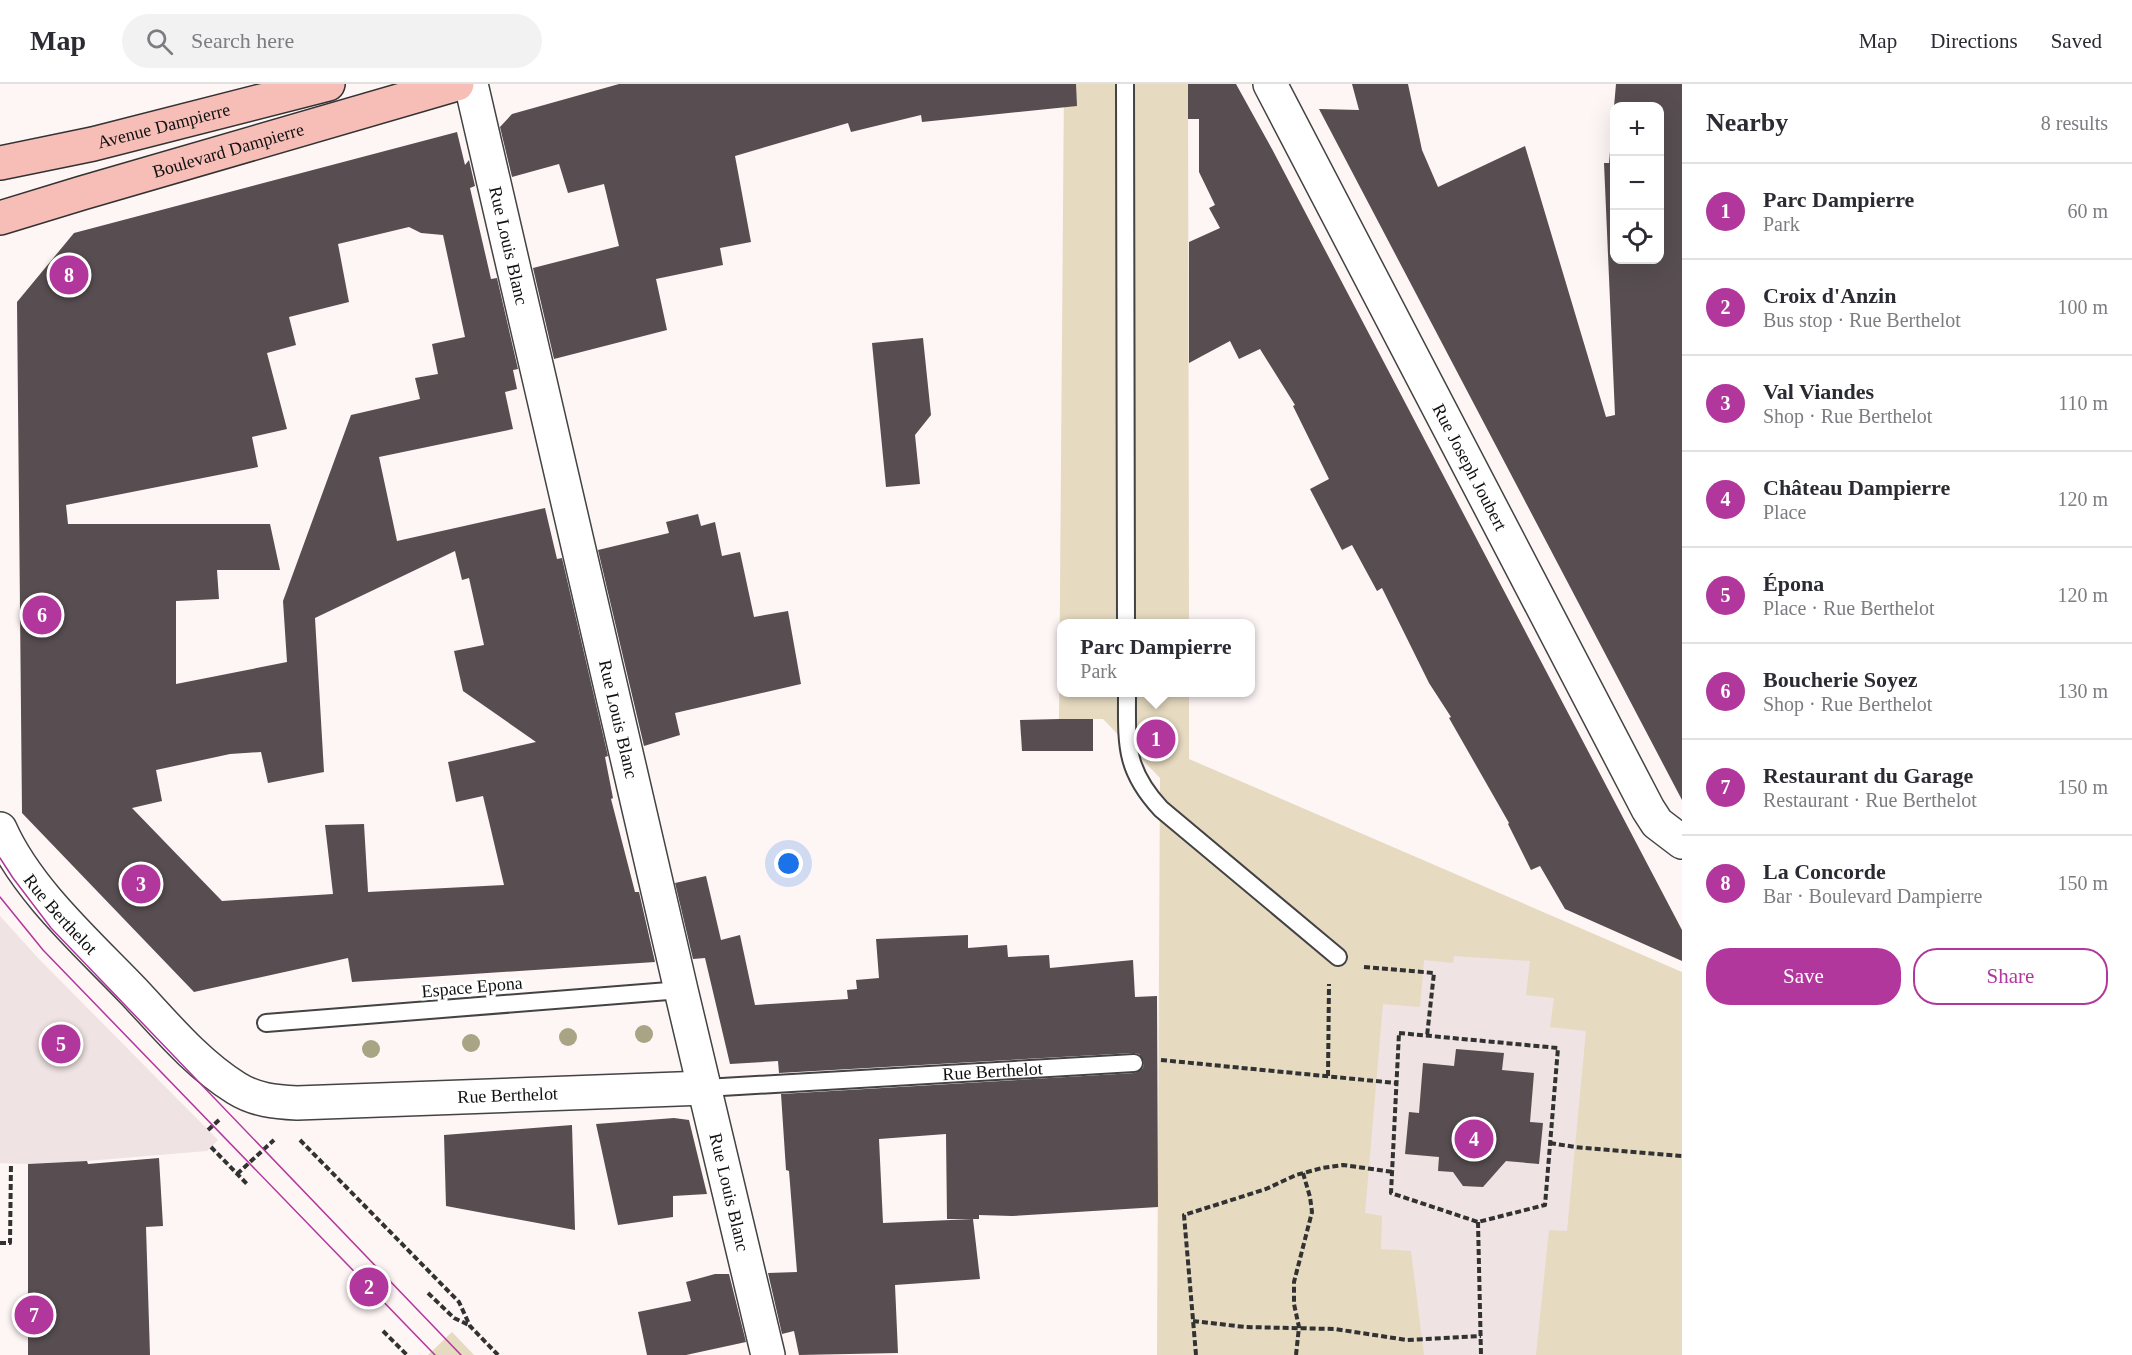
<!DOCTYPE html>
<meta charset="utf-8">
<style>
:root{--surface:#fff;--page:#f2f2f3;--text:#2b2b33;--muted:#7c7c81;--line:#e1e1e2;--accent:#b2379d}
body{margin:0;font-family:Georgia,serif;background:var(--page);color:var(--text)}
.controls{position:absolute;right:18px;top:18px;display:grid;overflow:hidden;border-radius:12px;box-shadow:0 6px 24px #0002}
.controls button{width:54px;height:54px;display:grid;place-items:center;padding:0;border:0;border-bottom:2px solid var(--line);background:var(--surface);color:var(--text);font:30px sans-serif}
.you{position:absolute;left:789px;top:780px;width:21px;height:21px;margin:-15px;border:4px solid #fff;border-radius:50%;background:#1a73e8;box-shadow:0 0 0 9px #1a73e833}
.badge{display:grid;place-items:center;width:39px;height:39px;border-radius:50%;background:var(--accent);color:#fff;font-size:20px;font-weight:700}
.pin{position:absolute;translate:-50% -50%;border:3px solid #fff;box-shadow:0 2px 6px #0006}
.popup{position:absolute;left:1057px;top:535px;width:198px;height:78px;box-sizing:border-box;display:grid;place-content:center;border-radius:12px;background:var(--surface);filter:drop-shadow(0 2px 4px #0005);font-size:20px;white-space:nowrap;color:var(--muted)}
.popup b{font-size:22px;color:var(--text)}
.popup::after{content:'';position:absolute;left:50%;top:100%;margin-left:-12px;border:12px solid transparent;border-top-color:var(--surface)}
.list{margin:0;padding:0;list-style:none}
h2{display:flex;justify-content:space-between;align-items:center;height:78px;margin:0;padding:0 24px;font-size:26px}
h2 small{font-size:20px;font-weight:400;color:var(--muted)}
.list li{display:grid;grid-template-columns:39px 1fr auto;gap:18px;align-items:center;box-sizing:border-box;height:96px;padding:0 24px;border-top:2px solid var(--line)}
.list b{display:block;font-size:22px;white-space:nowrap}
.list p{margin:0;font-size:20px;white-space:nowrap;color:var(--muted)}
.list em{font-size:20px;font-style:normal;color:var(--muted)}
.actions{display:flex;gap:12px;padding:18px 24px}
.actions a{flex:1;padding:14px 0;border:2px solid var(--accent);border-radius:24px;text-align:center;font-size:21px;color:var(--accent)}
.actions .main{background:var(--accent);color:#fff}
.icon{flex:none;width:33px;height:33px;fill:none;stroke:currentColor;stroke-width:2;stroke-linecap:round;stroke-linejoin:round}
.map{position:relative;flex:none;width:1682px;height:1271px;overflow:hidden}
header{display:flex;align-items:center;gap:36px;box-sizing:border-box;height:84px;padding:0 30px;background:var(--surface);border-bottom:2px solid var(--line)}
header strong{font-size:28px}
nav{display:flex;gap:33px;margin-inline-start:auto;font-size:21px}
.search{width:420px;height:54px;background:var(--page);display:flex;align-items:center;gap:15px;box-sizing:border-box;padding:0 21px;border-radius:33px;color:var(--muted);font-size:22px}
main{display:flex}
aside{flex:1;background:var(--surface)}
.map>svg:first-child{display:block}
.green{fill:#e6dac1}
.plaza{fill:#efe3e3;fill-rule:evenodd}
.building{fill:#584e52;fill-rule:evenodd}
.lines{fill:none;stroke-linecap:round;stroke-linejoin:round}
.service-casing{stroke:#434343;stroke-width:20}
.minor-casing{stroke:#434343;stroke-width:36}
.secondary-casing{stroke:#323232;stroke-width:36}
.path{stroke:#323232;stroke-width:4;stroke-dasharray:6 3;stroke-linecap:butt}
.service{stroke:#fff;stroke-width:16}
.minor{stroke:#fff;stroke-width:33}
.secondary{stroke:#f6beb7;stroke-width:33}
.tram{stroke:#b2379d;stroke-width:1.5}
.tree{fill:#a8a484}
.labels{text-anchor:middle;stroke-width:6;stroke-linejoin:round;paint-order:stroke}
.street-label{font-size:18px;fill:#101010;stroke:#fff}
</style>
<header>
<strong>Map</strong>
<div class="search"><svg class="icon" aria-label="search" viewBox="0 0 24 24"><circle cx="10" cy="10" r="6"/><path d="M15 15l6 6"/></svg>Search here</div>
<nav><a>Map</a><a>Directions</a><a>Saved</a></nav>
</header>
<main>
<div class="map">
<svg width="1682" height="1271" viewBox="0 0 1682 1271">
<rect width="100%" height="100%" fill="#fef5f5"/>
<!-- green -->
<g class="green">
<path d="M 1064,0 L 1188,0 L 1189,539 L 1062,540 L 1062,608 L 1189,609 L 1189,675 L 1682,888 L 1682,1271 L 1157,1271 L 1160,694 L 1103,635 L 1059,635 Z"/>
<path d="M 452,1248 L 474,1271 L 428,1271 Z"/>
</g>
<!-- plaza -->
<g class="plaza">
<path d="M 0,832 L 38,874 L 218,1056 L 207,1067 L 87,1077 L 28,1080 L 0,1079 Z"/>
<path d="M 1454,872 L 1530,877 L 1526,911 L 1554,914 L 1550,943 L 1586,947 L 1567,1147 L 1549,1146 L 1536,1271 L 1424,1271 L 1411,1167 L 1381,1165 L 1382,1132 L 1365,1129 L 1383,920 L 1420,923 L 1424,876 L 1453,879 ZM 1423,979 L 1453,982 L 1453,990 L 1534,989 L 1530,1038 L 1543,1040 L 1539,1079 L 1495,1077 L 1494,1091 L 1483,1103 L 1463,1102 L 1453,1088 L 1438,1087 L 1439,1073 L 1405,1070 L 1409,1029 L 1419,1029 Z"/>
</g>
<!-- building -->
<g class="building">
<path d="M 619,0 L 1076,0 L 1077,22 L 922,38 L 921,31 L 851,48 L 848,39 L 735,72 L 751,158 L 720,164 L 723,181 L 656,195 L 667,246 L 554,275 L 533,184 L 619,162 L 604,100 L 568,109 L 559,80 L 512,93 L 500,43 L 512,30 Z"/>
<path d="M 1188,0 L 1236,0 L 1272,65 L 1682,846 L 1682,877 L 1565,825 L 1540,782 L 1531,786 L 1508,740 L 1509,739 L 1449,634 L 1451,633 L 1429,599 L 1382,504 L 1377,507 L 1352,461 L 1342,466 L 1310,405 L 1329,395 L 1293,322 L 1295,321 L 1260,265 L 1239,275 L 1230,257 L 1189,279 L 1189,158 L 1220,144 L 1209,124 L 1215,121 L 1199,88 L 1199,35 L 1188,35 Z"/>
<path d="M 1352,0 L 1408,0 L 1422,66 L 1438,103 L 1525,62 L 1606,333 L 1615,331 L 1604,79 L 1609,79 L 1616,0 L 1682,0 L 1682,716 L 1319,25 L 1359,26 ZM 1614,22 L 1659,22 L 1659,176 L 1614,176 Z"/>
<path d="M 457,48 L 465,81 L 469,76 L 475,102 L 470,104 L 491,195 L 497,194 L 518,285 L 513,286 L 517,305 L 505,308 L 513,345 L 379,373 L 397,457 L 545,424 L 557,475 L 562,474 L 608,672 L 605,673 L 613,714 L 611,715 L 635,808 L 639,808 L 655,878 L 352,898 L 348,874 L 194,908 L 22,729 L 17,218 L 74,149 ZM 409,143 L 421,149 L 443,151 L 465,253 L 432,260 L 438,290 L 415,294 L 420,315 L 351,331 L 283,517 L 287,578 L 176,600 L 176,517 L 219,515 L 217,486 L 280,486 L 270,440 L 68,440 L 66,421 L 258,383 L 252,353 L 287,345 L 267,269 L 296,261 L 289,233 L 349,218 L 338,160 ZM 455,467 L 462,496 L 469,494 L 484,561 L 454,567 L 463,607 L 536,658 L 448,678 L 456,718 L 483,712 L 504,801 L 368,808 L 364,740 L 325,741 L 333,810 L 222,817 L 132,724 L 162,717 L 156,686 L 230,670 L 261,668 L 268,699 L 324,688 L 315,534 Z"/>
<path d="M 923,254 L 931,331 L 915,351 L 920,400 L 886,403 L 872,259 Z"/>
<path d="M 698,430 L 701,442 L 715,438 L 722,472 L 740,468 L 754,533 L 788,527 L 801,600 L 675,629 L 680,651 L 644,662 L 598,466 L 669,449 L 666,438 Z"/>
<path d="M 1059,635 L 1093,635 L 1093,667 L 1022,667 L 1020,636 Z"/>
<path d="M 706,792 L 721,856 L 740,851 L 755,921 L 848,915 L 847,906 L 857,905 L 856,896 L 879,894 L 876,855 L 968,851 L 968,864 L 1007,861 L 1008,873 L 1049,871 L 1050,884 L 1133,876 L 1135,913 L 1157,912 L 1158,1123 L 1012,1132 L 979,1131 L 979,1135 L 947,1135 L 946,1050 L 879,1055 L 883,1139 L 973,1135 L 980,1195 L 895,1201 L 898,1269 L 799,1271 L 794,1247 L 782,1250 L 768,1189 L 797,1188 L 789,1087 L 786,1086 L 781,1010 L 1135,989 L 1143,984 L 1144,978 L 1139,970 L 1133,969 L 779,989 L 778,977 L 730,980 L 705,874 L 693,875 L 675,799 Z"/>
<path d="M 1456,965 L 1504,969 L 1502,986 L 1534,989 L 1530,1038 L 1543,1039 L 1539,1080 L 1506,1077 L 1483,1103 L 1463,1102 L 1453,1088 L 1438,1087 L 1439,1073 L 1405,1070 L 1409,1028 L 1419,1029 L 1423,979 L 1454,982 Z"/>
<path d="M 674,1034 L 689,1036 L 707,1110 L 673,1112 L 673,1133 L 618,1141 L 596,1040 Z"/>
<path d="M 572,1041 L 575,1146 L 446,1122 L 444,1051 Z"/>
<path d="M 159,1074 L 163,1142 L 146,1143 L 150,1271 L 28,1271 L 28,1080 L 87,1077 L 88,1080 Z"/>
<path d="M 715,1190 L 729,1190 L 746,1258 L 686,1271 L 647,1271 L 638,1228 L 691,1217 L 686,1198 Z"/>
</g>
<g class="lines">
<defs>
<g id="service">
<path d="M 1125,0 L 1126,540"/>
<path d="M 1127,608 C 1127,660 1124,685 1161,725 L 1338,873"/>
<path d="M 266,939 L 681,906"/>
<path id="s1" d="M 705,1004 L 1134,979"/>
</g>
<g id="minor">
<path id="s2" d="M 471,0 L 681,906 L 768,1271"/>
<path id="s3" d="M 1270,0 L 1648,725 L 1657,739 L 1682,758"/>
<path id="s4" d="M 0,745 C 27,806 87,859 133,907 C 165,941 196,979 236,1004 C 255,1016 275,1018 297,1019 L 705,1004"/>
</g>
<g id="secondary">
<path id="s5" d="M 0,79 L 93,60 L 328,0"/>
<path id="s6" d="M 0,134 L 82,109 L 457,0"/>
</g>
</defs>
<!-- service casing -->
<use href="#service" class="service-casing"/>
<!-- minor casing -->
<use href="#minor" class="minor-casing"/>
<!-- secondary casing -->
<use href="#secondary" class="secondary-casing"/>
<!-- path -->
<g class="path">
<path d="M 1364,883 L 1434,889 L 1427,952"/>
<path d="M 1399,949 L 1558,964 L 1545,1121 L 1478,1138 L 1391,1109 Z"/>
<path d="M 1161,976 L 1396,999"/>
<path d="M 1328,992 L 1329,900"/>
<path d="M 208,1046 L 219,1036"/>
<path d="M 300,1056 L 459,1218 L 470,1242 L 498,1271"/>
<path d="M 1550,1059 L 1575,1063 L 1682,1072"/>
<path d="M 211,1063 L 248,1101"/>
<path d="M 237,1090 L 274,1056"/>
<path d="M 1478,1138 L 1481,1271"/>
<path d="M 0,1159 L 10,1159 L 11,1079"/>
<path d="M 428,1209 L 454,1234 L 469,1241"/>
<path d="M 1193,1237 L 1245,1243 L 1335,1245 L 1407,1256 L 1481,1252"/>
<path d="M 383,1247 L 407,1271"/>
<path d="M 1196,1271 L 1184,1131 L 1266,1105 L 1296,1091 L 1322,1084 L 1343,1081 L 1393,1088"/>
<path d="M 1296,1271 L 1299,1243 L 1294,1220 L 1294,1198 L 1312,1128 L 1310,1113 L 1303,1089"/>
</g>
<!-- service -->
<use href="#service" class="service"/>
<!-- minor -->
<use href="#minor" class="minor"/>
<!-- secondary -->
<use href="#secondary" class="secondary"/>
<!-- tram -->
<g class="tram">
<path d="M 0,774 L 13,794 L 51,844 L 461,1271"/>
<path d="M 0,813 L 43,866 L 435,1271"/>
</g>
</g>
<!-- trees -->
<g class="tree">
<circle cx="644" cy="950" r="9"/>
<circle cx="568" cy="953" r="9"/>
<circle cx="471" cy="959" r="9"/>
<circle cx="371" cy="965" r="9"/>
</g>
<g class="labels">
<!-- street labels -->
<g class="street-label">
<text dy="6" stroke="none"><textPath href="#s5" startOffset="168">Avenue Dampierre</textPath></text>
<text dy="6" stroke="none"><textPath href="#s6" startOffset="238">Boulevard Dampierre</textPath></text>
<text dy="6" stroke="none"><textPath href="#s2" startOffset="166">Rue Louis Blanc</textPath></text>
<text dy="6" stroke="none"><textPath href="#s3" startOffset="432">Rue Joseph Joubert</textPath></text>
<text dy="6" stroke="none"><textPath href="#s2" startOffset="652">Rue Louis Blanc</textPath></text>
<text dy="6" stroke="none"><textPath href="#s4" startOffset="105">Rue Berthelot</textPath></text>
<text transform="translate(472 903) rotate(-5)" y="6">Espace Epona</text>
<text dy="6" stroke="none"><textPath href="#s1" startOffset="288">Rue Berthelot</textPath></text>
<text dy="6" stroke="none"><textPath href="#s4" startOffset="627">Rue Berthelot</textPath></text>
<text dy="6" stroke="none"><textPath href="#s2" startOffset="1138">Rue Louis Blanc</textPath></text>
</g>
</g>
</svg>
<div class="controls">
<button>+</button>
<button>−</button>
<button><svg class="icon" aria-label="locate" viewBox="0 0 24 24"><circle cx="12" cy="12" r="6"/><path d="M12 2v4M12 18v4M2 12h4M18 12h4"/></svg></button>
</div>
<div class="you"></div>
<div class="pin badge" style="left:1156px;top:655px">1</div>
<div class="popup"><b>Parc Dampierre</b>Park</div>
<div class="pin badge" style="left:369px;top:1203px">2</div>
<div class="pin badge" style="left:141px;top:800px">3</div>
<div class="pin badge" style="left:1474px;top:1055px">4</div>
<div class="pin badge" style="left:61px;top:960px">5</div>
<div class="pin badge" style="left:42px;top:531px">6</div>
<div class="pin badge" style="left:34px;top:1231px">7</div>
<div class="pin badge" style="left:69px;top:191px">8</div>
</div>
<aside>
<h2>Nearby<small>8 results</small></h2>
<ul class="list">
<li><span class="badge">1</span><div><b>Parc Dampierre</b><p>Park</p></div><em>60 m</em></li>
<li><span class="badge">2</span><div><b>Croix d'Anzin</b><p>Bus stop · Rue Berthelot</p></div><em>100 m</em></li>
<li><span class="badge">3</span><div><b>Val Viandes</b><p>Shop · Rue Berthelot</p></div><em>110 m</em></li>
<li><span class="badge">4</span><div><b>Château Dampierre</b><p>Place</p></div><em>120 m</em></li>
<li><span class="badge">5</span><div><b>Épona</b><p>Place · Rue Berthelot</p></div><em>120 m</em></li>
<li><span class="badge">6</span><div><b>Boucherie Soyez</b><p>Shop · Rue Berthelot</p></div><em>130 m</em></li>
<li><span class="badge">7</span><div><b>Restaurant du Garage</b><p>Restaurant · Rue Berthelot</p></div><em>150 m</em></li>
<li><span class="badge">8</span><div><b>La Concorde</b><p>Bar · Boulevard Dampierre</p></div><em>150 m</em></li>
</ul>
<div class="actions"><a class="main">Save</a><a>Share</a></div>
</aside>
</main>
